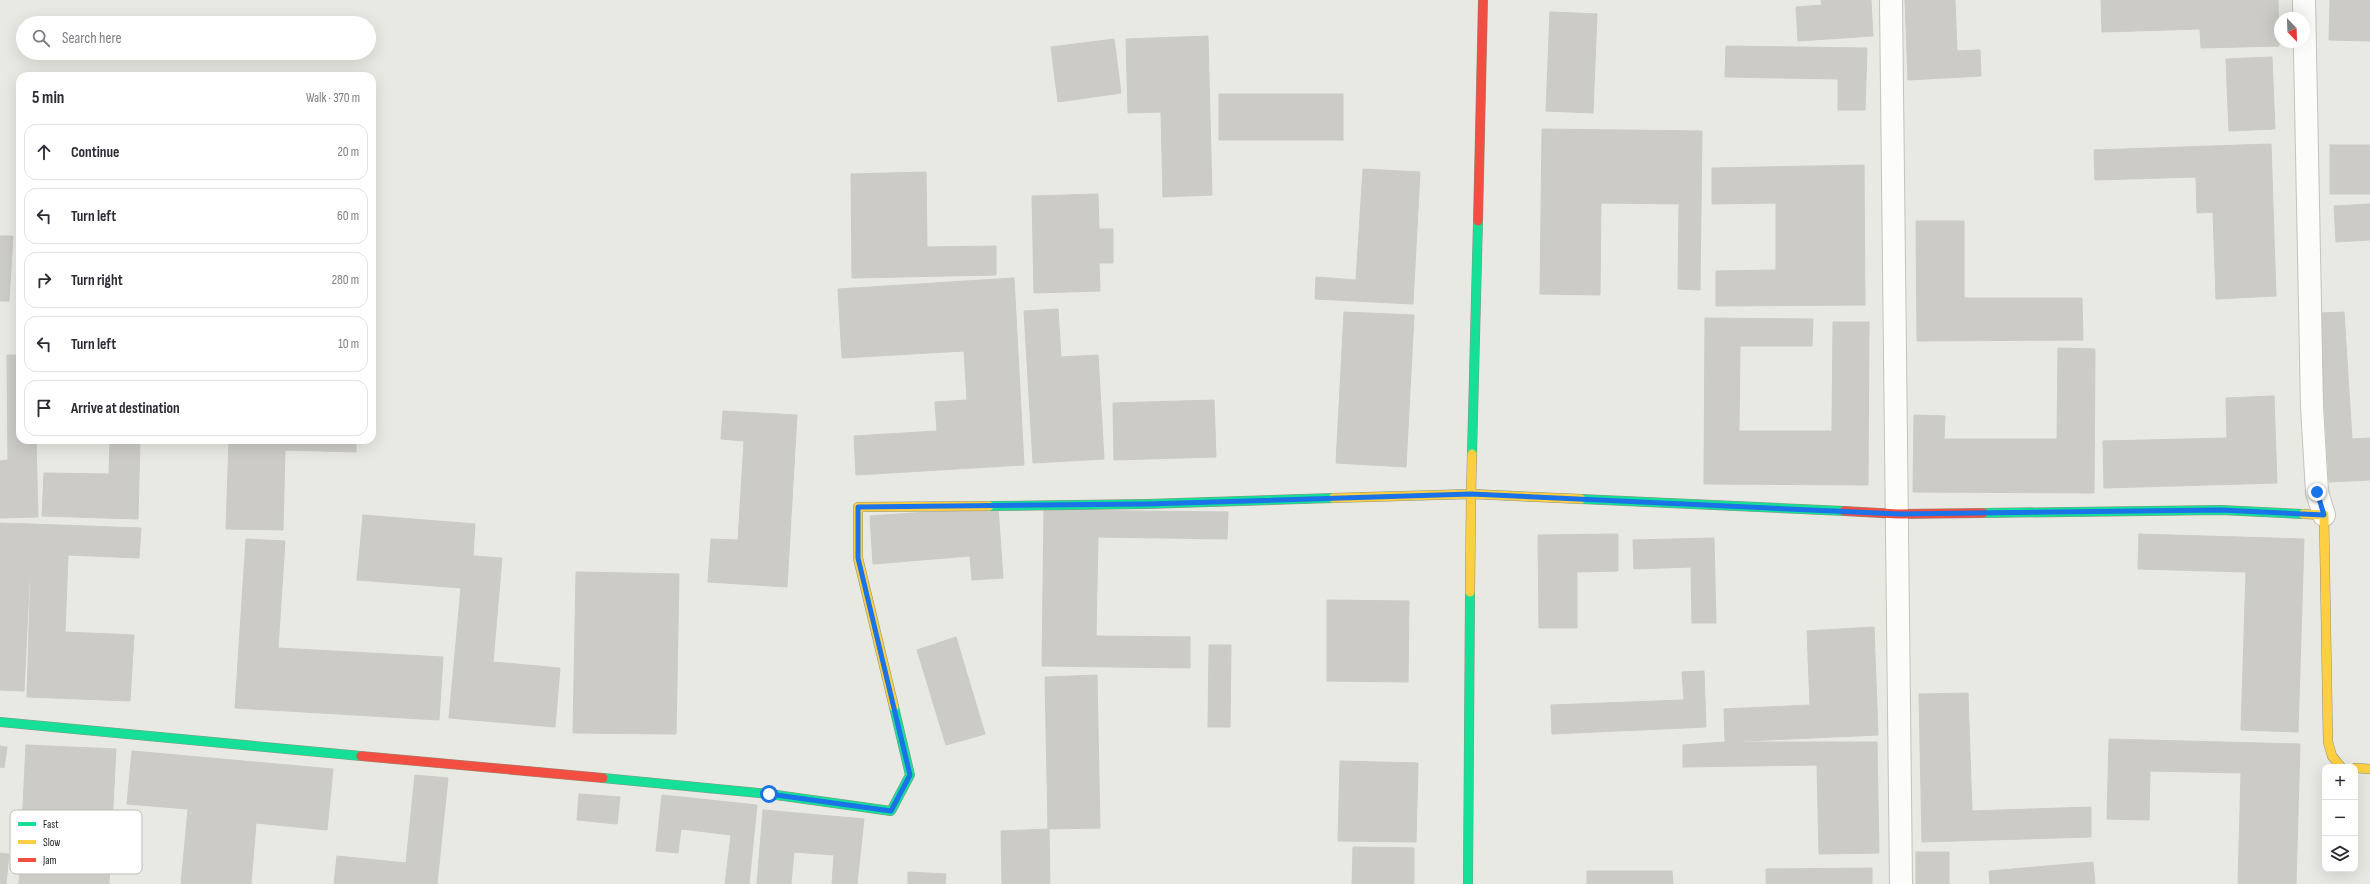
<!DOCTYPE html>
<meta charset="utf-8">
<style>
:root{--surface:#fff;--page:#f2f2f3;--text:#2b2b33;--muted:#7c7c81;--line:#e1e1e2}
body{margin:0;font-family:"Sofia Sans Condensed",sans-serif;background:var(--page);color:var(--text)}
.controls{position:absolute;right:12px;bottom:12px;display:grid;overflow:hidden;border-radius:8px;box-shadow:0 4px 16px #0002}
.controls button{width:36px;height:36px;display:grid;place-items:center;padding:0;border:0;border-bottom:1px solid var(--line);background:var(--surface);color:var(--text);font:20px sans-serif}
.compass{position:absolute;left:2274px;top:12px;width:36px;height:36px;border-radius:50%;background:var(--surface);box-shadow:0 4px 16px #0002;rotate:157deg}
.stop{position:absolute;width:12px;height:12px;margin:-9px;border:3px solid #1a73e8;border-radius:50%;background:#fff}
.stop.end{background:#1a73e8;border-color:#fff;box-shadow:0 1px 4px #0008}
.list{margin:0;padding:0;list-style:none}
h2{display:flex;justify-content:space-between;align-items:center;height:52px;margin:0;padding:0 16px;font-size:17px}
h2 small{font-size:13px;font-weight:400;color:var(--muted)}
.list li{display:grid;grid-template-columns:26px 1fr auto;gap:12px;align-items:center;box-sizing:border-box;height:56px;margin:0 8px 8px;padding:0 8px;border:1px solid var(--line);border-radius:12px}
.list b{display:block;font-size:15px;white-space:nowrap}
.list em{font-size:13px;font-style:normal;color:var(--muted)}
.icon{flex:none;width:22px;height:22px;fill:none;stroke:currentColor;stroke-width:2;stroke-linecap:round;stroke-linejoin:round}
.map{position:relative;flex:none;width:2370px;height:884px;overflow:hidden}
.search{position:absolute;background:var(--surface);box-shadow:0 4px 16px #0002;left:16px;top:16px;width:360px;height:44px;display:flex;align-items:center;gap:10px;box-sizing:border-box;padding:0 14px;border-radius:22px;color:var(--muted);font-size:15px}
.panel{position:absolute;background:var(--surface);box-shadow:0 4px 16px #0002;left:16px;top:72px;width:360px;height:372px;border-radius:12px}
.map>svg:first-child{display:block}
.building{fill:#cccbc6;stroke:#cccbc5}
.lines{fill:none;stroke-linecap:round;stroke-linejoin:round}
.street-casing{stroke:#c2c2bf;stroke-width:24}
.fast-casing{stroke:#8d937c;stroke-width:10}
.slow-casing{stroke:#8d937c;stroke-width:10}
.jam-casing{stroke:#8d937c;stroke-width:10}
.street{stroke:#fcfcfb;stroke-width:22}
.fast{stroke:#16e098;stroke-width:9}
.slow{stroke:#ffcf43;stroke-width:9}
.jam{stroke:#f24e42;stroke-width:9}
.route{stroke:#1a73e8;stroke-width:5}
.key{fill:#fff;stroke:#bbb;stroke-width:1}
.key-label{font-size:11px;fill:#1b1b1b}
</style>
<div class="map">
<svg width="2370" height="884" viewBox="0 0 2370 884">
<rect width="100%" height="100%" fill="#e9e9e3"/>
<!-- building -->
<g class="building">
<path d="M 1821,0 L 1871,0 L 1873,36 L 1798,41 L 1796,7 L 1822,5 Z"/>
<path d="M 1905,0 L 1955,0 L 1957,51 L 1980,50 L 1981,76 L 1908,80 Z"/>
<path d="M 2101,0 L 2278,0 L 2279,46 L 2201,48 L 2200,29 L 2102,32 Z"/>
<path d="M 2330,0 L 2370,0 L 2370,41 L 2329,40 Z"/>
<path d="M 1550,12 L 1597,14 L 1593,113 L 1546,111 Z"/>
<path d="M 1208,36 L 1212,195 L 1163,197 L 1161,112 L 1128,113 L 1126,39 Z"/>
<path d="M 1114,39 L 1121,93 L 1058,102 L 1051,47 Z"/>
<path d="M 1726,46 L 1867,48 L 1865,110 L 1838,110 L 1838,79 L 1725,77 Z"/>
<path d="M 2272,57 L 2275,129 L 2229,131 L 2226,59 Z"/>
<rect x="1219" y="94" width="124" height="46"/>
<path d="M 1542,129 L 1702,131 L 1700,290 L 1678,289 L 1679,204 L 1601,203 L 1600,295 L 1540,294 Z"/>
<path d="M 2271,144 L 2276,296 L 2216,299 L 2213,212 L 2197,213 L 2196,177 L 2095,180 L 2094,150 Z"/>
<rect x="2330" y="145" width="40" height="49"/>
<path d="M 1864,165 L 1865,305 L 1716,306 L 1716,271 L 1776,270 L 1776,203 L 1712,204 L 1712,168 Z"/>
<path d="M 1363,169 L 1420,172 L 1413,304 L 1315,299 L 1316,277 L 1356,280 Z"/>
<path d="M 926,172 L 927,247 L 996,246 L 996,275 L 852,278 L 851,174 Z"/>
<path d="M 1098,194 L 1099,229 L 1113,229 L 1113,263 L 1099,263 L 1100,291 L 1034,293 L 1032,196 Z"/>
<path d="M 2370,204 L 2370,240 L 2336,242 L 2334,206 Z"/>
<path d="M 1916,221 L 1964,221 L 1964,298 L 2082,298 L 2083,340 L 1917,341 Z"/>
<path d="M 0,236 L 13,236 L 9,301 L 0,301 Z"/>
<path d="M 1014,278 L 1024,465 L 856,475 L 854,436 L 937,431 L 935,402 L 967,400 L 964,351 L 842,358 L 838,289 Z"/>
<path d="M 1058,309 L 1061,357 L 1098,355 L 1104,459 L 1033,463 L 1024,311 Z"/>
<path d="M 1344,312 L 1414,315 L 1406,467 L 1336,463 Z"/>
<path d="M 2344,312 L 2352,439 L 2370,438 L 2370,480 L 2329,482 L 2319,313 Z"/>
<path d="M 1705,318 L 1813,319 L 1812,346 L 1740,346 L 1739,431 L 1832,431 L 1833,322 L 1869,322 L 1868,485 L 1704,484 Z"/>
<path d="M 2058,348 L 2095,349 L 2094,493 L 1913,492 L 1914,415 L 1945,416 L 1944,439 L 2057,439 Z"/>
<path d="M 7,355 L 20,355 L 20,440 L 36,440 L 38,517 L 0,518 L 0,461 L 8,460 Z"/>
<path d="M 2274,396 L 2277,483 L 2104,488 L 2103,441 L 2227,438 L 2226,398 Z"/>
<path d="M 1214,400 L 1216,457 L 1114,460 L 1113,403 Z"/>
<path d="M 723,411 L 797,415 L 787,587 L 708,582 L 711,539 L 738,540 L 744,441 L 721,439 Z"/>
<path d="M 110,440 L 140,440 L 138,519 L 42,516 L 44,473 L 109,474 Z"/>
<path d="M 229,440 L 356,440 L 356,452 L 285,450 L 283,530 L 226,529 Z"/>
<path d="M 998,507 L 1003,578 L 972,580 L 970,556 L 873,564 L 870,516 Z"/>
<path d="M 1044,510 L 1228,512 L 1227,539 L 1098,537 L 1096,636 L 1190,637 L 1190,668 L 1042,666 Z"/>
<path d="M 363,515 L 475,524 L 473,556 L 502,558 L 493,662 L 560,668 L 555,727 L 449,718 L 461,588 L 357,580 Z"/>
<path d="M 0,523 L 32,524 L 24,691 L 0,690 Z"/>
<path d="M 32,524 L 141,528 L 139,558 L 68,555 L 65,632 L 134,635 L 130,701 L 27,697 Z"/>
<path d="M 1618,534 L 1618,571 L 1577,572 L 1577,628 L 1539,628 L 1538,535 Z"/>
<path d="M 2139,534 L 2304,539 L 2298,732 L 2241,730 L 2246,572 L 2138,569 Z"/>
<path d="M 1714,538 L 1716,623 L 1692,623 L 1691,567 L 1634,569 L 1633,540 Z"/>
<path d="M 246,539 L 285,541 L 278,648 L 443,657 L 439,720 L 235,708 Z"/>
<path d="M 576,572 L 679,574 L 676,734 L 573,733 Z"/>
<path d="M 1327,600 L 1409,601 L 1408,682 L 1327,681 Z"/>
<path d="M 1874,627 L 1878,735 L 1725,742 L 1724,709 L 1810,705 L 1807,631 Z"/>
<path d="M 956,637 L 985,734 L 946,745 L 917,650 Z"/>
<path d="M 1209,645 L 1231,645 L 1230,727 L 1208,727 Z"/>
<path d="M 1704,671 L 1706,727 L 1552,734 L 1551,705 L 1684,700 L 1682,672 Z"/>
<path d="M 1097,675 L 1100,828 L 1048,829 L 1045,677 Z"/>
<path d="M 1968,693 L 1972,811 L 2091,807 L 2091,837 L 1922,842 L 1919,694 Z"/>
<path d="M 2109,739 L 2300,744 L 2296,884 L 2238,884 L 2241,773 L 2150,771 L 2149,820 L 2107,819 Z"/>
<path d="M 1725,742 L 1877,742 L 1879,853 L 1819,854 L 1817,765 L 1683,767 L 1683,745 Z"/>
<path d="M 26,745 L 116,749 L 109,884 L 19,884 Z"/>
<path d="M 0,746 L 7,747 L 4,768 L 0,767 Z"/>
<path d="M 132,751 L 333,769 L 327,830 L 256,823 L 251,884 L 181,884 L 188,809 L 127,804 Z"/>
<path d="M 1340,761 L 1418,763 L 1416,842 L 1338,841 Z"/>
<path d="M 415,775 L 448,778 L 437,884 L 334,884 L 337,856 L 406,863 Z"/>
<path d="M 579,794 L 620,797 L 617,824 L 577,820 Z"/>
<path d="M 662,795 L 757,805 L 749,884 L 725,884 L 731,835 L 681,829 L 678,853 L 656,851 Z"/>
<path d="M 763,810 L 864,819 L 857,884 L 832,884 L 834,855 L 794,852 L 791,884 L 757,884 Z"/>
<path d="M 1049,829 L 1050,884 L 1002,884 L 1001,831 Z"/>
<path d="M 1353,847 L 1414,848 L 1414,884 L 1352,884 Z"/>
<rect x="1916" y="852" width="33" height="32"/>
<path d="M 0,853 L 9,854 L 6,884 L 0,884 Z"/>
<path d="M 2093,862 L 2095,884 L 1990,884 L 1989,871 Z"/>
<path d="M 1872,868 L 1872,884 L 1766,884 L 1766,869 Z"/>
<path d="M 1587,871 L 1672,871 L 1673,884 L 1587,884 Z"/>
<path d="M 908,872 L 946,874 L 945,884 L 908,884 Z"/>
</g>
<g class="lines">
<defs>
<g id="street">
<path d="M 1891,0 L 1901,884"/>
<path d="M 2304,0 L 2312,407 L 2317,492 L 2324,515"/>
</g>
<g id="fast">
<path d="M 1472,454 L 1478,221"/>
<path d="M 1581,499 L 1844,511"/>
<path d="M 989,506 L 1147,504 L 1333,498"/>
<path d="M 1983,513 L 2221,510 L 2303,514"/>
<path d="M 0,722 L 361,756"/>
<path d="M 603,778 L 769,794 L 891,811 L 910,775 L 894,707"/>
<path d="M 1468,884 L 1470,592"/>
</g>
<g id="slow">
<path d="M 1333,498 L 1471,494 L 1472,454"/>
<path d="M 2303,514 L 2324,515 L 2328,742 L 2332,756 L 2341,767"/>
<path d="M 1470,592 L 1471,494 L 1581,499"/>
<path d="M 894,707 L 858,558 L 858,507 L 989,506"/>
<path d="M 2355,768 L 2370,769"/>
</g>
<g id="jam">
<path d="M 1478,221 L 1483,0"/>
<path d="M 1844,511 L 1898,514 L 1983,513"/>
<path d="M 361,756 L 603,778"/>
</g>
</defs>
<!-- street casing -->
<use href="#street" class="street-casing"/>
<!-- fast casing -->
<use href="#fast" class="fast-casing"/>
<!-- slow casing -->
<use href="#slow" class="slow-casing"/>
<!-- jam casing -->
<use href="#jam" class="jam-casing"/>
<!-- street -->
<use href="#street" class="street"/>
<!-- fast -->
<use href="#fast" class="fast"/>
<!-- slow -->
<use href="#slow" class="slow"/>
<!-- jam -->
<use href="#jam" class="jam"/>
</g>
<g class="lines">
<!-- route -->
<path class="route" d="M 769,794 L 891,811 L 910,775 L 858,558 L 858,507 L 1147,504 L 1471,494 L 1898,514 L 2221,510 L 2324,515 L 2317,492"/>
</g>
<!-- legend -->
<rect x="10" y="810" width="132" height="64" rx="6" class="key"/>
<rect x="18" y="822" width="18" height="4" fill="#16e098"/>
<rect x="18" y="840" width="18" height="4" fill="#ffcf43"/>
<rect x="18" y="858" width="18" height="4" fill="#f24e42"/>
<g class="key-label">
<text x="43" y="828">Fast</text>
<text x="43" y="846">Slow</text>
<text x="43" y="864">Jam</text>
</g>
</svg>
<div class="controls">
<button>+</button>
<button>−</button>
<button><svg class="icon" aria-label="layers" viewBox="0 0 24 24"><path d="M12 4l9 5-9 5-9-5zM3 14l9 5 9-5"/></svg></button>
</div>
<svg class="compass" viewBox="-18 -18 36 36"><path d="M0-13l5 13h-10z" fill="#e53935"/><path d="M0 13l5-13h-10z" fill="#7c7c81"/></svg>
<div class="stop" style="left:769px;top:794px"></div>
<div class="stop end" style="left:2317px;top:492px"></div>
<div class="search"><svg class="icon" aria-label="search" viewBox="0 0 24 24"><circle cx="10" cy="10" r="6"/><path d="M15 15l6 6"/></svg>Search here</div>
<section class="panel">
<h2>5 min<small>Walk · 370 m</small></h2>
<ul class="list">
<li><svg class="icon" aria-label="ahead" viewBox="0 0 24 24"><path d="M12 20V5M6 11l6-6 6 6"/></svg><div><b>Continue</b></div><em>20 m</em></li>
<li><svg class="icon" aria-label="left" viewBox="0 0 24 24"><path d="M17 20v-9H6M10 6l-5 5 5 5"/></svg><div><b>Turn left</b></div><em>60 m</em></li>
<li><svg class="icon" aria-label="right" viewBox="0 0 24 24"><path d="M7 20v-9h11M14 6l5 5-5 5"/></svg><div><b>Turn right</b></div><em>280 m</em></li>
<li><svg class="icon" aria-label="left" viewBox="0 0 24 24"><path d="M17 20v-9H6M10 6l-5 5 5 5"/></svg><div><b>Turn left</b></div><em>10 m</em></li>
<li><svg class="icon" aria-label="arrive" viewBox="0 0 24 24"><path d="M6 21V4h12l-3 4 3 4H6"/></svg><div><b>Arrive at destination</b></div></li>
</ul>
</section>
</div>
